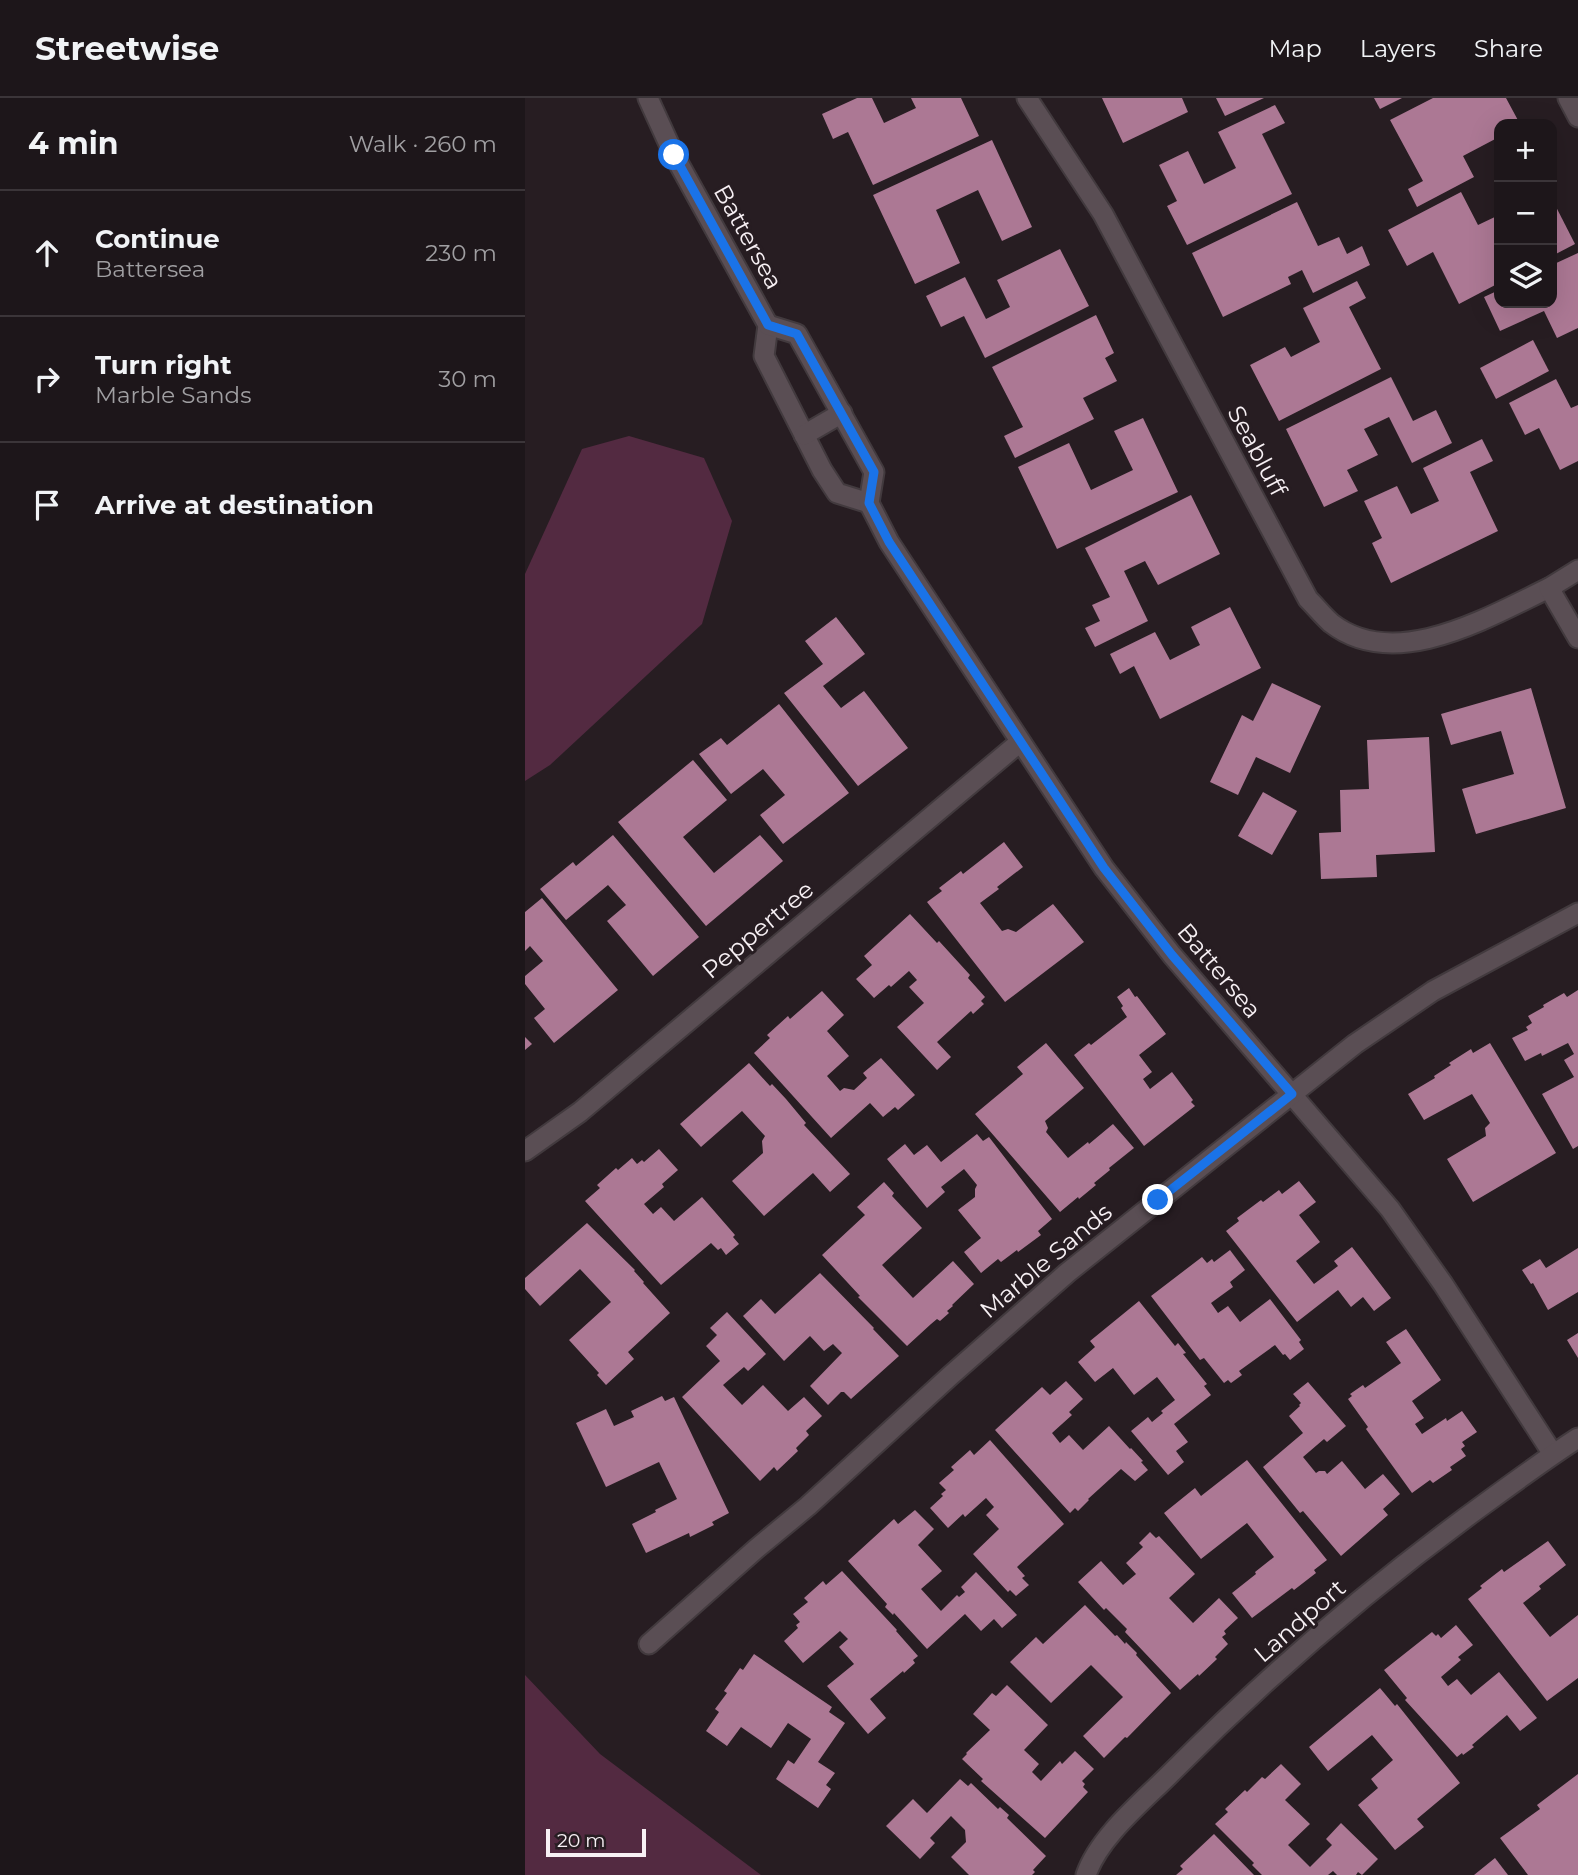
<!DOCTYPE html>
<meta charset="utf-8">
<style>
:root{--surface:#1d161a;--page:#2a2327;--text:#f1f3f6;--muted:#a09fa2;--line:#3b3539}
body{margin:0;font-family:Montserrat,sans-serif;background:var(--page);color:var(--text)}
.controls{position:absolute;right:21px;top:21px;display:grid;overflow:hidden;border-radius:14px;box-shadow:0 7px 28px #0002}
.controls button{width:63px;height:63px;display:grid;place-items:center;padding:0;border:0;border-bottom:2px solid var(--line);background:var(--surface);color:var(--text);font:35px sans-serif}
.scale{position:absolute;left:21px;bottom:18px;width:100px;box-sizing:border-box;padding-left:7px;border:4px solid #f7f0f4;border-top:0;font-size:19px;line-height:24px;white-space:nowrap;color:#f7f0f4;-webkit-text-stroke:5px #271d22;paint-order:stroke}
.stop{position:absolute;width:21px;height:21px;margin:-16px;border:5px solid #1a73e8;border-radius:50%;background:#fff}
.stop.end{background:#1a73e8;border-color:#fff;box-shadow:0 2px 7px #0008}
.list{margin:0;padding:0;list-style:none}
h2{display:flex;justify-content:space-between;align-items:center;height:91px;margin:0;padding:0 28px;font-size:30px}
h2 small{font-size:23px;font-weight:400;color:var(--muted)}
.list li{display:grid;grid-template-columns:46px 1fr auto;gap:21px;align-items:center;box-sizing:border-box;height:126px;padding:0 28px;border-top:2px solid var(--line)}
.list b{display:block;font-size:26px;white-space:nowrap}
.list p{margin:0;font-size:23px;white-space:nowrap;color:var(--muted)}
.list em{font-size:23px;font-style:normal;color:var(--muted)}
.icon{flex:none;width:38px;height:38px;fill:none;stroke:currentColor;stroke-width:2;stroke-linecap:round;stroke-linejoin:round}
.map{position:relative;flex:none;width:1053px;height:1777px;overflow:hidden}
header{display:flex;align-items:center;gap:42px;box-sizing:border-box;height:98px;padding:0 35px;background:var(--surface);border-bottom:2px solid var(--line)}
header strong{font-size:33px}
nav{display:flex;gap:38px;margin-inline-start:auto;font-size:24px}
main{display:flex}
aside{flex:1;background:var(--surface)}
.map>svg:first-child{display:block}
.green{fill:#532a41}
.building{fill:#ac7894}
.lines{fill:none;stroke-linecap:round;stroke-linejoin:round}
.minor-casing{stroke:#423a3e;stroke-width:23}
.minor{stroke:#5a4e54;stroke-width:19}
.route{stroke:#1a73e8;stroke-width:9}
.labels{text-anchor:middle;stroke-width:6;stroke-linejoin:round;paint-order:stroke}
.street-label{font-size:24px;fill:#f7f0f4;stroke:#271d22}
</style>
<header>
<strong>Streetwise</strong>
<nav><a>Map</a><a>Layers</a><a>Share</a></nav>
</header>
<main>
<aside>
<h2>4 min<small>Walk · 260 m</small></h2>
<ul class="list">
<li><svg class="icon" aria-label="ahead" viewBox="0 0 24 24"><path d="M12 20V5M6 11l6-6 6 6"/></svg><div><b>Continue</b><p>Battersea</p></div><em>230 m</em></li>
<li><svg class="icon" aria-label="right" viewBox="0 0 24 24"><path d="M7 20v-9h11M14 6l5 5-5 5"/></svg><div><b>Turn right</b><p>Marble Sands</p></div><em>30 m</em></li>
<li><svg class="icon" aria-label="arrive" viewBox="0 0 24 24"><path d="M6 21V4h12l-3 4 3 4H6"/></svg><div><b>Arrive at destination</b></div></li>
</ul>
</aside>
<div class="map">
<svg width="1053" height="1777" viewBox="0 0 1053 1777">
<rect width="100%" height="100%" fill="#271d22"/>
<!-- green -->
<g class="green">
<path d="M 104,338 L 179,360 L 207,423 L 177,526 L 25,667 L 0,683 L 0,476 L 57,351 Z"/>
<path d="M 0,1577 L 75,1656 L 236,1777 L 0,1777 Z"/>
</g>
<!-- building -->
<g class="building">
<path d="M 332,0 L 347,0 L 359,25 L 391,10 L 386,0 L 436,0 L 454,38 L 348,87 L 323,34 L 308,41 L 297,16 Z"/>
<path d="M 577,0 L 657,0 L 663,14 L 598,45 Z"/>
<path d="M 691,0 L 739,0 L 700,18 Z"/>
<path d="M 849,0 L 877,0 L 855,11 Z"/>
<path d="M 908,0 L 981,0 L 995,26 L 974,26 L 974,39 L 938,58 L 949,79 L 892,109 L 883,91 L 898,83 L 865,22 Z"/>
<path d="M 750,7 L 760,25 L 737,36 L 767,96 L 662,147 L 642,108 L 652,103 L 634,67 L 663,53 L 679,86 L 711,70 L 693,34 Z"/>
<path d="M 467,42 L 507,129 L 477,143 L 453,92 L 411,112 L 435,165 L 390,186 L 348,97 Z"/>
<path d="M 936,94 L 953,127 L 974,117 L 974,185 L 934,206 L 908,154 L 882,168 L 863,132 Z"/>
<path d="M 1027,101 L 1050,146 L 1027,158 Z"/>
<path d="M 772,104 L 793,148 L 814,139 L 822,156 L 837,148 L 845,167 L 788,195 L 777,172 L 763,179 L 766,186 L 698,219 L 667,155 Z"/>
<path d="M 535,151 L 564,208 L 460,260 L 439,218 L 416,229 L 401,198 L 440,179 L 461,221 L 485,209 L 472,182 Z"/>
<path d="M 1053,155 L 1053,230 L 1032,240 L 1019,213 L 975,233 L 959,199 L 974,192 L 974,205 L 1027,205 L 1027,167 Z"/>
<path d="M 832,183 L 841,200 L 824,209 L 856,271 L 754,323 L 725,267 L 760,249 L 766,259 L 795,244 L 778,210 Z"/>
<path d="M 571,217 L 589,255 L 580,260 L 592,283 L 558,300 L 569,321 L 490,360 L 479,338 L 498,329 L 467,269 Z"/>
<path d="M 1008,242 L 1024,273 L 971,301 L 955,270 Z"/>
<path d="M 866,279 L 888,323 L 911,312 L 927,345 L 887,365 L 864,319 L 839,331 L 853,357 L 822,372 L 833,393 L 799,409 L 761,331 Z"/>
<path d="M 1031,281 L 1046,310 L 1053,307 L 1053,363 L 1035,372 L 1014,330 L 1000,337 L 984,305 Z"/>
<path d="M 618,320 L 653,394 L 532,451 L 493,369 L 544,345 L 566,392 L 608,372 L 589,333 Z"/>
<path d="M 957,341 L 968,363 L 945,374 L 973,433 L 866,485 L 847,445 L 857,440 L 839,403 L 872,388 L 886,416 L 914,403 L 898,370 Z"/>
<path d="M 666,397 L 695,456 L 633,487 L 620,463 L 599,473 L 623,523 L 570,549 L 560,530 L 575,523 L 567,507 L 585,499 L 560,450 Z"/>
<path d="M 705,509 L 736,570 L 635,621 L 609,568 L 595,576 L 585,556 L 630,534 L 645,562 L 675,547 L 666,529 Z"/>
<path d="M 311,519 L 340,556 L 298,588 L 316,610 L 339,593 L 383,650 L 333,688 L 259,595 L 298,566 L 280,543 Z"/>
<path d="M 747,585 L 796,608 L 765,675 L 731,659 L 713,697 L 685,684 L 717,617 L 728,623 Z"/>
<path d="M 1006,590 L 1041,710 L 951,736 L 937,691 L 989,676 L 976,633 L 926,647 L 916,616 Z"/>
<path d="M 254,606 L 324,695 L 258,746 L 235,717 L 260,697 L 238,671 L 206,696 L 174,656 L 196,640 L 202,647 Z"/>
<path d="M 904,639 L 910,754 L 851,757 L 852,779 L 796,781 L 794,735 L 816,734 L 815,692 L 844,691 L 842,642 Z"/>
<path d="M 168,662 L 202,702 L 158,739 L 189,775 L 235,737 L 258,763 L 181,828 L 93,724 Z"/>
<path d="M 738,694 L 772,713 L 747,757 L 713,738 Z"/>
<path d="M 88,737 L 174,839 L 128,878 L 82,823 L 101,807 L 83,787 L 41,822 L 15,791 L 48,764 L 51,768 Z"/>
<path d="M 479,744 L 498,769 L 472,789 L 474,791 L 455,805 L 477,833 L 483,831 L 491,834 L 528,806 L 559,844 L 480,904 L 402,804 L 417,793 L 414,790 L 436,773 L 438,776 Z"/>
<path d="M 17,800 L 93,892 L 29,945 L 9,920 L 20,911 L 0,886 L 0,878 L 18,863 L 5,848 L 0,853 L 0,814 Z"/>
<path d="M 385,816 L 412,845 L 414,843 L 445,877 L 443,880 L 460,899 L 456,903 L 459,906 L 448,916 L 446,913 L 412,944 L 426,959 L 412,972 L 372,929 L 399,905 L 384,889 L 392,882 L 384,873 L 366,889 L 364,887 L 349,900 L 331,881 L 347,867 L 339,858 Z"/>
<path d="M 604,890 L 610,899 L 612,898 L 641,936 L 614,957 L 627,974 L 618,981 L 625,991 L 647,974 L 668,1002 L 666,1004 L 670,1008 L 619,1048 L 549,957 L 564,945 L 566,947 L 602,919 L 596,910 L 598,908 L 592,899 Z"/>
<path d="M 1053,892 L 1053,1048 L 1048,1051 L 1017,996 L 1049,979 L 1039,962 L 1049,956 L 1043,945 L 1017,958 L 1016,955 L 1000,963 L 987,940 L 1003,932 L 1001,929 L 1007,925 L 1003,918 L 1019,909 L 1018,907 L 1039,895 L 1042,899 Z"/>
<path d="M 297,893 L 319,917 L 302,933 L 324,958 L 302,978 L 315,993 L 319,990 L 329,992 L 342,980 L 338,975 L 356,960 L 390,997 L 373,1012 L 370,1009 L 358,1019 L 345,1005 L 306,1040 L 229,955 L 245,940 L 242,937 L 263,918 L 265,921 Z"/>
<path d="M 0,939 L 7,946 L 0,952 Z"/>
<path d="M 521,945 L 559,990 L 520,1023 L 523,1030 L 521,1034 L 543,1060 L 563,1044 L 564,1046 L 588,1026 L 609,1050 L 584,1070 L 585,1072 L 569,1085 L 571,1087 L 554,1101 L 553,1099 L 535,1114 L 450,1016 L 498,976 L 492,969 Z"/>
<path d="M 965,945 L 1031,1055 L 948,1104 L 922,1061 L 961,1038 L 960,1030 L 965,1025 L 947,996 L 899,1022 L 883,996 L 910,980 L 909,978 L 926,967 L 924,965 L 946,951 L 948,955 Z"/>
<path d="M 224,965 L 245,988 L 247,986 L 261,1001 L 281,1025 L 279,1027 L 325,1076 L 305,1094 L 288,1075 L 239,1118 L 207,1083 L 238,1055 L 237,1043 L 240,1038 L 217,1013 L 176,1049 L 155,1026 Z"/>
<path d="M 452,1036 L 458,1043 L 464,1039 L 527,1121 L 513,1133 L 516,1137 L 493,1154 L 492,1152 L 476,1164 L 473,1161 L 456,1175 L 439,1154 L 456,1140 L 433,1112 L 450,1099 L 450,1091 L 452,1087 L 439,1071 L 416,1089 L 420,1094 L 402,1110 L 362,1061 L 380,1046 L 389,1057 L 402,1047 L 416,1064 Z"/>
<path d="M 134,1051 L 153,1072 L 137,1086 L 139,1089 L 119,1106 L 128,1116 L 136,1109 L 149,1123 L 177,1099 L 210,1137 L 208,1139 L 214,1146 L 201,1157 L 196,1150 L 193,1152 L 186,1145 L 136,1187 L 60,1103 L 75,1090 L 72,1087 L 91,1070 L 93,1072 L 107,1060 L 112,1066 L 117,1062 L 119,1064 Z"/>
<path d="M 774,1083 L 791,1104 L 774,1117 L 795,1144 L 771,1163 L 789,1186 L 813,1168 L 809,1163 L 827,1149 L 866,1200 L 849,1213 L 838,1199 L 826,1209 L 813,1192 L 772,1224 L 701,1133 L 714,1123 L 712,1120 L 736,1102 L 738,1104 L 754,1092 L 757,1096 Z"/>
<path d="M 359,1084 L 369,1095 L 367,1098 L 397,1130 L 357,1167 L 388,1200 L 428,1163 L 449,1186 L 427,1207 L 428,1208 L 422,1213 L 424,1215 L 415,1223 L 412,1221 L 406,1226 L 382,1248 L 333,1199 L 335,1198 L 297,1157 L 340,1117 L 332,1109 Z"/>
<path d="M 62,1125 L 110,1172 L 109,1173 L 119,1184 L 118,1185 L 145,1215 L 103,1254 L 109,1261 L 81,1287 L 72,1277 L 74,1275 L 44,1242 L 86,1204 L 55,1171 L 15,1208 L 0,1191 L 0,1180 Z"/>
<path d="M 1053,1150 L 1053,1194 L 1023,1212 L 1008,1185 L 1006,1186 L 997,1172 L 1015,1161 L 1021,1170 Z"/>
<path d="M 705,1152 L 720,1172 L 705,1184 L 708,1189 L 686,1205 L 693,1215 L 703,1208 L 715,1224 L 745,1201 L 776,1242 L 774,1244 L 779,1251 L 765,1262 L 760,1256 L 758,1257 L 750,1247 L 714,1273 L 717,1277 L 706,1285 L 703,1282 L 699,1285 L 679,1260 L 675,1262 L 626,1198 L 677,1159 L 682,1165 L 687,1161 L 689,1164 Z"/>
<path d="M 295,1175 L 349,1230 L 348,1231 L 374,1258 L 326,1301 L 319,1294 L 316,1294 L 303,1307 L 285,1288 L 317,1255 L 308,1246 L 299,1253 L 285,1238 L 259,1263 L 218,1218 L 236,1201 L 250,1216 Z"/>
<path d="M 614,1203 L 650,1248 L 653,1245 L 661,1255 L 658,1256 L 682,1286 L 679,1288 L 686,1297 L 649,1326 L 663,1344 L 651,1353 L 659,1364 L 643,1377 L 606,1333 L 623,1319 L 627,1324 L 638,1315 L 636,1313 L 650,1302 L 632,1279 L 609,1297 L 588,1270 L 570,1284 L 553,1264 L 570,1249 L 565,1243 Z"/>
<path d="M 202,1214 L 241,1256 L 223,1273 L 219,1269 L 198,1287 L 217,1307 L 238,1287 L 263,1313 L 279,1299 L 297,1318 L 281,1333 L 284,1337 L 271,1350 L 273,1353 L 252,1373 L 249,1369 L 235,1383 L 157,1299 L 195,1263 L 181,1248 L 192,1237 L 185,1230 Z"/>
<path d="M 881,1231 L 916,1282 L 887,1303 L 899,1320 L 890,1326 L 897,1336 L 921,1320 L 922,1323 L 937,1313 L 952,1334 L 937,1344 L 940,1348 L 936,1351 L 941,1358 L 925,1369 L 927,1372 L 908,1385 L 905,1382 L 887,1395 L 841,1331 L 843,1329 L 823,1301 L 827,1298 L 825,1296 L 838,1287 L 840,1290 L 876,1265 L 861,1244 Z"/>
<path d="M 1053,1235 L 1053,1260 L 1042,1242 Z"/>
<path d="M 541,1283 L 558,1301 L 544,1314 L 547,1317 L 527,1335 L 535,1345 L 544,1337 L 558,1352 L 584,1328 L 605,1351 L 606,1350 L 618,1363 L 616,1364 L 623,1372 L 610,1383 L 596,1371 L 563,1401 L 564,1402 L 553,1413 L 550,1410 L 545,1415 L 470,1332 L 517,1289 L 525,1297 Z"/>
<path d="M 783,1284 L 821,1328 L 802,1344 L 799,1341 L 778,1359 L 791,1375 L 794,1373 L 800,1373 L 802,1376 L 817,1363 L 840,1391 L 858,1376 L 875,1396 L 858,1411 L 863,1417 L 816,1458 L 778,1413 L 775,1415 L 738,1369 L 778,1335 L 764,1318 L 775,1308 L 774,1307 L 776,1305 L 768,1296 Z"/>
<path d="M 137,1298 L 140,1303 L 149,1299 L 204,1415 L 187,1424 L 189,1427 L 165,1439 L 164,1435 L 121,1455 L 107,1426 L 131,1414 L 130,1412 L 152,1401 L 134,1364 L 81,1389 L 51,1325 L 81,1311 L 89,1328 L 109,1319 L 106,1313 Z"/>
<path d="M 465,1342 L 539,1426 L 492,1469 L 500,1478 L 497,1480 L 504,1487 L 491,1498 L 485,1492 L 483,1494 L 448,1456 L 474,1431 L 461,1417 L 469,1409 L 461,1400 L 440,1419 L 438,1416 L 423,1430 L 405,1410 L 418,1398 L 416,1396 L 421,1392 L 414,1385 L 429,1372 L 426,1369 L 445,1352 L 449,1357 Z"/>
<path d="M 722,1362 L 802,1462 L 789,1472 L 791,1475 L 769,1492 L 767,1490 L 727,1520 L 707,1495 L 731,1476 L 730,1474 L 749,1459 L 722,1425 L 676,1461 L 639,1415 L 670,1390 L 676,1398 Z"/>
<path d="M 390,1412 L 409,1431 L 393,1447 L 417,1473 L 396,1491 L 416,1513 L 432,1497 L 434,1499 L 440,1494 L 436,1489 L 451,1474 L 492,1517 L 477,1530 L 469,1521 L 456,1533 L 440,1516 L 402,1551 L 369,1515 L 368,1517 L 360,1509 L 362,1506 L 323,1463 L 369,1421 L 373,1426 Z"/>
<path d="M 625,1434 L 631,1440 L 634,1438 L 670,1476 L 644,1500 L 668,1525 L 694,1500 L 713,1520 L 699,1533 L 701,1536 L 697,1539 L 703,1546 L 690,1559 L 692,1561 L 674,1578 L 673,1576 L 655,1592 L 600,1534 L 602,1531 L 581,1510 L 579,1512 L 553,1484 L 576,1463 L 598,1487 L 611,1476 L 601,1465 L 618,1449 L 614,1445 Z"/>
<path d="M 1023,1443 L 1041,1467 L 1014,1488 L 1016,1491 L 998,1505 L 1025,1539 L 1053,1517 L 1053,1580 L 1022,1603 L 943,1501 L 957,1490 L 955,1488 L 977,1471 L 979,1474 Z"/>
<path d="M 317,1473 L 372,1532 L 371,1533 L 393,1558 L 388,1562 L 390,1565 L 379,1575 L 378,1573 L 345,1601 L 361,1620 L 343,1636 L 302,1588 L 329,1566 L 314,1549 L 323,1541 L 315,1533 L 278,1565 L 259,1543 L 273,1530 L 271,1527 L 275,1524 L 268,1516 L 283,1504 L 279,1500 L 298,1483 L 301,1487 Z"/>
<path d="M 560,1507 L 590,1538 L 592,1537 L 600,1546 L 601,1544 L 612,1555 L 611,1557 L 646,1595 L 602,1640 L 600,1639 L 579,1660 L 558,1638 L 598,1599 L 566,1567 L 526,1605 L 485,1564 L 511,1539 L 518,1546 Z"/>
<path d="M 931,1527 L 948,1547 L 933,1559 L 936,1562 L 916,1579 L 923,1588 L 932,1581 L 946,1597 L 974,1574 L 1012,1620 L 995,1633 L 982,1617 L 947,1647 L 949,1649 L 938,1657 L 937,1655 L 932,1659 L 880,1602 L 882,1600 L 859,1572 L 907,1534 L 911,1538 L 913,1536 L 916,1540 Z"/>
<path d="M 229,1556 L 307,1609 L 304,1614 L 320,1625 L 293,1664 L 310,1675 L 301,1687 L 306,1691 L 293,1710 L 251,1681 L 263,1662 L 269,1666 L 286,1641 L 263,1625 L 246,1650 L 216,1629 L 202,1648 L 181,1633 L 194,1614 L 190,1611 L 202,1595 L 199,1593 L 215,1570 L 218,1572 Z"/>
<path d="M 482,1587 L 523,1627 L 499,1652 L 514,1666 L 507,1674 L 516,1683 L 535,1663 L 537,1666 L 550,1653 L 569,1671 L 557,1683 L 560,1686 L 558,1689 L 563,1694 L 520,1740 L 456,1683 L 458,1681 L 437,1661 L 442,1656 L 441,1655 L 465,1632 L 448,1616 L 467,1595 L 471,1598 Z"/>
<path d="M 855,1590 L 870,1608 L 872,1606 L 935,1685 L 892,1721 L 899,1729 L 870,1752 L 833,1707 L 853,1690 L 846,1681 L 868,1662 L 847,1637 L 803,1673 L 784,1649 Z"/>
<path d="M 756,1666 L 776,1686 L 760,1702 L 785,1726 L 763,1747 L 785,1769 L 807,1747 L 801,1741 L 816,1725 L 853,1761 L 837,1777 L 833,1774 L 831,1777 L 812,1777 L 808,1773 L 803,1777 L 737,1777 L 727,1767 L 729,1765 L 690,1726 L 703,1714 L 700,1711 L 720,1692 L 722,1694 L 737,1679 L 740,1681 Z"/>
<path d="M 1053,1676 L 1053,1777 L 1003,1777 L 975,1740 L 1015,1711 L 1012,1707 Z"/>
<path d="M 435,1681 L 443,1688 L 446,1685 L 473,1711 L 475,1709 L 484,1717 L 482,1720 L 521,1758 L 508,1772 L 510,1774 L 507,1777 L 444,1777 L 426,1759 L 441,1744 L 440,1732 L 426,1718 L 405,1740 L 410,1745 L 395,1761 L 361,1728 L 388,1701 L 402,1715 Z"/>
<path d="M 689,1736 L 729,1777 L 651,1777 L 658,1771 L 655,1768 Z"/>
<path d="M 970,1760 L 983,1777 L 949,1777 Z"/>
</g>
<g class="lines">
<defs>
<g id="minor">
<path d="M 123,0 L 149,57 L 243,227 L 239,258 L 297,372 L 312,395 L 344,405"/>
<path d="M 502,0 L 578,116 L 783,501 C 791,509 798,518 806,525 C 870,575 963,519 1024,490"/>
<path d="M 1043,0 L 1053,19"/>
<path d="M 243,227 L 272,236 L 349,374 L 344,405 L 364,444 L 579,770 L 647,857 L 865,1111 L 918,1186 L 1028,1356"/>
<path d="M 279,337 L 317,315"/>
<path d="M 1053,472 L 1024,490 L 1053,540"/>
<path d="M 0,1053 L 55,1014 L 495,644"/>
<path d="M 124,1546 L 231,1451 L 283,1408 L 425,1278 L 542,1175 L 830,946 L 908,893 L 1053,815"/>
<path d="M 561,1777 C 574,1739 617,1704 645,1676 C 743,1577 849,1486 962,1404 C 992,1382 1022,1360 1053,1340"/>
</g>
</defs>
<!-- minor casing -->
<use href="#minor" class="minor-casing"/>
<!-- minor -->
<use href="#minor" class="minor"/>
</g>
<g class="lines">
<!-- route -->
<path class="route" d="M 149,57 L 243,227 L 272,236 L 349,374 L 344,405 L 364,444 L 579,770 L 647,857 L 767,996 L 633,1102"/>
</g>
<g class="labels">
<!-- street labels -->
<g class="street-label">
<text transform="translate(223 139) rotate(61)" y="8">Battersea</text>
<text transform="translate(732 353) rotate(62)" y="8">Seabluff</text>
<text transform="translate(233 832) rotate(-40)" y="8">Peppertree</text>
<text transform="translate(694 873) rotate(50)" y="8">Battersea</text>
<text transform="translate(521 1163) rotate(-40)" y="8">Marble Sands</text>
<text transform="translate(775 1523) rotate(-41)" y="8">Landport</text>
</g>
</g>
</svg>
<div class="controls">
<button>+</button>
<button>−</button>
<button><svg class="icon" aria-label="layers" viewBox="0 0 24 24"><path d="M12 4l9 5-9 5-9-5zM3 14l9 5 9-5"/></svg></button>
</div>
<div class="scale">20 m</div>
<div class="stop" style="left:149px;top:57px"></div>
<div class="stop end" style="left:633px;top:1102px"></div>
</div>
</main>
